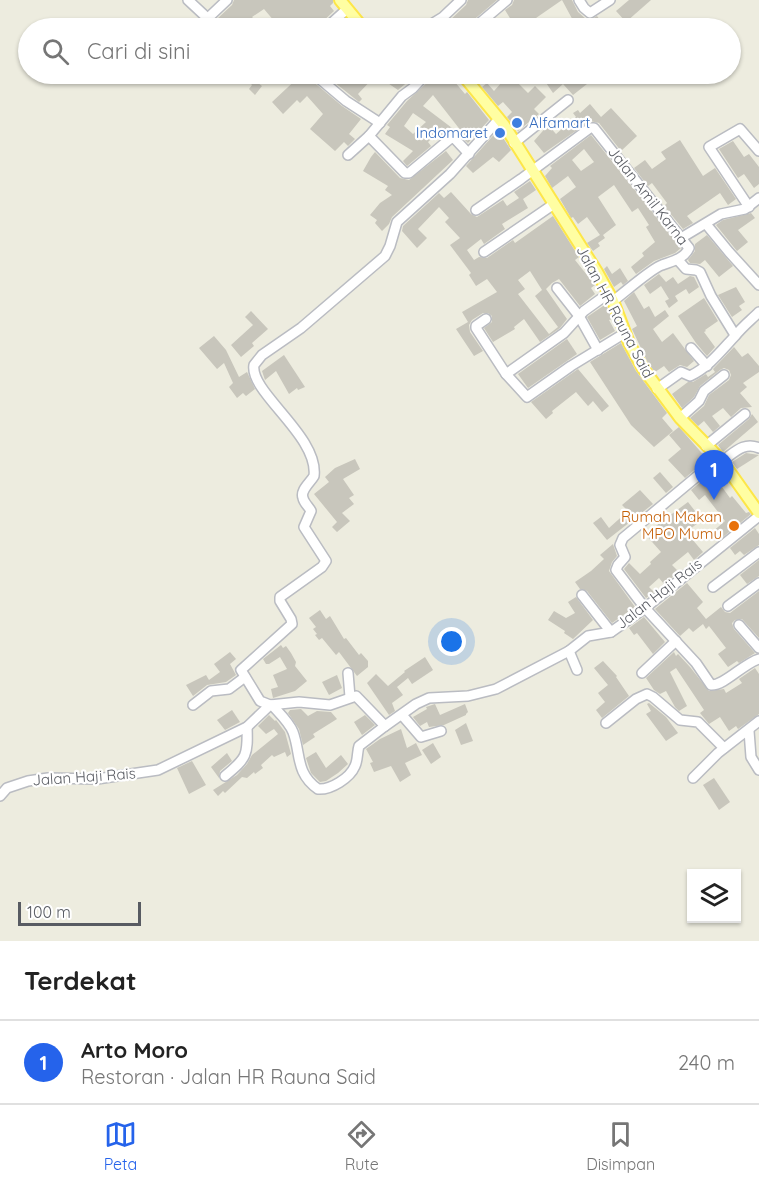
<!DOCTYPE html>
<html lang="id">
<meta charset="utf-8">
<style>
:root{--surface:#fff;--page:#f6f6f6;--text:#222;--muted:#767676;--line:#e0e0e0;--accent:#2563eb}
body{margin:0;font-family:Quicksand,sans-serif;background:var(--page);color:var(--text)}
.controls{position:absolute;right:18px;bottom:18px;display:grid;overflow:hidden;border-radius:0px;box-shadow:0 2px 4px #0004}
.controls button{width:54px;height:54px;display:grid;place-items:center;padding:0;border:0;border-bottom:2px solid var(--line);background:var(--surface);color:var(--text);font:30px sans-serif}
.scale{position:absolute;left:18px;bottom:15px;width:123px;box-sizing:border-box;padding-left:6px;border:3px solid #585b62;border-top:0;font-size:16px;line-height:21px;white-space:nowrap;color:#585b62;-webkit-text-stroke:4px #fff;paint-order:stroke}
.you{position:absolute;left:452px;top:642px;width:21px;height:21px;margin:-15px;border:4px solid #fff;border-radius:50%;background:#1a73e8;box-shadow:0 0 0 9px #1a73e833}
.badge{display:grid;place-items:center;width:39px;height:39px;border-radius:50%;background:var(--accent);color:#fff;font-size:20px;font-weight:700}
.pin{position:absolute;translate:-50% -50px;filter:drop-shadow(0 2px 3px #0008)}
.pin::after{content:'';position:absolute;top:32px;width:21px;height:18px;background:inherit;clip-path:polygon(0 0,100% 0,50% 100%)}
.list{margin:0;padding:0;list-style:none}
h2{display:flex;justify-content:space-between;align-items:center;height:78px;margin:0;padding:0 24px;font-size:26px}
h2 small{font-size:20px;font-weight:400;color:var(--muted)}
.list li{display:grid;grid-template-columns:39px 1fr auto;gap:18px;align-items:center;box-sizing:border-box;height:84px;padding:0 24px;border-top:2px solid var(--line)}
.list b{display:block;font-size:22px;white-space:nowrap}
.list p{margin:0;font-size:20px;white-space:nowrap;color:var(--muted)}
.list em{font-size:20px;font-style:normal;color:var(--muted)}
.icon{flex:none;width:33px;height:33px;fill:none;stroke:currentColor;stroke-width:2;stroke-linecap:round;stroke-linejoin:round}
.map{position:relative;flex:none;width:759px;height:941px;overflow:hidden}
.search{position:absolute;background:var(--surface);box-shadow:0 2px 4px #0004;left:18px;right:18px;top:18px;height:66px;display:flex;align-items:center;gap:15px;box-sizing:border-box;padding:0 21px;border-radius:33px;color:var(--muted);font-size:22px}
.sheet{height:162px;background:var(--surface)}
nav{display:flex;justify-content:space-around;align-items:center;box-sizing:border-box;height:84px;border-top:2px solid var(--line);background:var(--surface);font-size:16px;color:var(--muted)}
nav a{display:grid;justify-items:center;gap:3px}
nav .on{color:var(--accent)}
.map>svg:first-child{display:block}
.building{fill:#c8c6bc;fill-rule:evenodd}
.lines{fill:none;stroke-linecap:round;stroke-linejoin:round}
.minor-casing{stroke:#babcc2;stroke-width:12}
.major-casing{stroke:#fde648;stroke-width:14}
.minor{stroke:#fff;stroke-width:9}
.major{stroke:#fffea2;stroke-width:10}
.shop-dot{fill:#3f7fe0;stroke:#fff;stroke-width:2}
.food-dot{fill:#e8710a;stroke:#fff;stroke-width:2}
.labels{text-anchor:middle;stroke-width:4.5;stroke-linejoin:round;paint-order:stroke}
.shop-label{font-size:15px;fill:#366cbe;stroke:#fff;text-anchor:start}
.street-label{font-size:15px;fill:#585b62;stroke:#fff}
.food-label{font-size:15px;fill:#c56008;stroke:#fff;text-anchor:end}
</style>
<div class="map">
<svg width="759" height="941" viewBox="0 0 759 941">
<rect width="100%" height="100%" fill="#edecdf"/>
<!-- building -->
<g class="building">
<path d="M 234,0 L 333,0 L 333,3 L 330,6 L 334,11 L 321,23 L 319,28 L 280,28 L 264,9 L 252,17 L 263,28 L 225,28 L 218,18 L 232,5 Z"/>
<path d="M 468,0 L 497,0 L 470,23 L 467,28 L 437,28 L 448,22 L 466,5 Z"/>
<path d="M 514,0 L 562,0 L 536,18 L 544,28 L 516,28 L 505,10 L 512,5 Z"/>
<path d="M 562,0 L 572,0 L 578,12 L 586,19 L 590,20 L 597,16 L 606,28 L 585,28 L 581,22 L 576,26 Z"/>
<path d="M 629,0 L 651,0 L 626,22 L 616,11 Z"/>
<path d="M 242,74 L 255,74 L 256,78 L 260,81 L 258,83 L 262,86 L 255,95 L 249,89 L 252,85 Z"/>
<path d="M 302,74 L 307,74 L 310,79 L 342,106 L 361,119 L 349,134 L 355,139 L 348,146 L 344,142 L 335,151 L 310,129 L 323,114 L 307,96 L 300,103 L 297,100 L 283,114 L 272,102 Z"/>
<path d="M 324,74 L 417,74 L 398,90 L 376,75 L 358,94 L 362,99 L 359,102 Z"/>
<path d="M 433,74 L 455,74 L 456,79 L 454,81 L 465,94 L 467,92 L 489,120 L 468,143 L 463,138 L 465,136 L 433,95 L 423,106 L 456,131 L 449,132 L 441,137 L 437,133 L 428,142 L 431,146 L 407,166 L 403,161 L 413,151 L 385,134 L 390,127 L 387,125 L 407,101 L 431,79 ZM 413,113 L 426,122 L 413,134 L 404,126 Z"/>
<path d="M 509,74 L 529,74 L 518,83 L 528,93 L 535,86 L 546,97 L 534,109 L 539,114 L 518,131 L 507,117 L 512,112 L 503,102 L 498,106 L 482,87 L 487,83 L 494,91 Z"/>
<path d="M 540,74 L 580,74 L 587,84 L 573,95 L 563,84 L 553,93 Z"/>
<path d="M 590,104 L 601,117 L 611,108 L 637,136 L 621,151 L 599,123 L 590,121 L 544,153 L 534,141 L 548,125 L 556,134 L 576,117 L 573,113 L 578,110 L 580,113 Z"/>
<path d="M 498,130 L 511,150 L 499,162 L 493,157 L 473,173 L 466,166 Z"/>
<path d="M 591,135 L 681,248 L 675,253 L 654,261 L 636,274 L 631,267 L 644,256 L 642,253 L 655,242 L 646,227 L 649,225 L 638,208 L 632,212 L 614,185 L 598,197 L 616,225 L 603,235 L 605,238 L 598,243 L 600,246 L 593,251 L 587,243 L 600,235 L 587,217 L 578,224 L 573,217 L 571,218 L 560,199 L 576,187 L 568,176 L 552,188 L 545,176 L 552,168 L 550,166 ZM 584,149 L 594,162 L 581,171 L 572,160 Z"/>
<path d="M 680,140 L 703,176 L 715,168 L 736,199 L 728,205 L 720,193 L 687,216 L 693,223 L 683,229 L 664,206 L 667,203 L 652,183 L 648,186 L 634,168 L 645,160 L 652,169 L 666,159 L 661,152 Z"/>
<path d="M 733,141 L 744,157 L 749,154 L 759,167 L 759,184 L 754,188 L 744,174 L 738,178 L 719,149 Z"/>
<path d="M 446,151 L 453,160 L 392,217 L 389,224 L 382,231 L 375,223 L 377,220 L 370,215 L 380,203 L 392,195 L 385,190 L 388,186 L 363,171 L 371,157 L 375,152 L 400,178 L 409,180 Z"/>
<path d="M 530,181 L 536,190 L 523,199 L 528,208 L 502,224 L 505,229 L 484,244 L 481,239 L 467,250 L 474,260 L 479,257 L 487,258 L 513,240 L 515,243 L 553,216 L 579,257 L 575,260 L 595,285 L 591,288 L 595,294 L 580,306 L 559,279 L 552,283 L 546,289 L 567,319 L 560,328 L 540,342 L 524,319 L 514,327 L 515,329 L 493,342 L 484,328 L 492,322 L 492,316 L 488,313 L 483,313 L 472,320 L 469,325 L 470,332 L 483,351 L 474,356 L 456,329 L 468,322 L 462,312 L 497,292 L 487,279 L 476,286 L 469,275 L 471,273 L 450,245 L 460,238 L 445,222 L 449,218 L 439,207 L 418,229 L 427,238 L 417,248 L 402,231 L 403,226 L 439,193 L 444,198 L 451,192 L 471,214 L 477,217 L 503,200 L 507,206 L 519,198 L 514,192 ZM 530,271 L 542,290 L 535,296 L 558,327 L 549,334 L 518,294 L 525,289 L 518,280 Z"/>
<path d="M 751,213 L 755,218 L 738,230 L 748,242 L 737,251 L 716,225 L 723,220 Z"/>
<path d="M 707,235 L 733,266 L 719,277 L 705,260 L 700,264 L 690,263 L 688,260 L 695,251 L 695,244 Z"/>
<path d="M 607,266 L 612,274 L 620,268 L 628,281 L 623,285 L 621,282 L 614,287 L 604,269 Z"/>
<path d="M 659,274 L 666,282 L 673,277 L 678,284 L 690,276 L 694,277 L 699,287 L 689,294 L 686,289 L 675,296 L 678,301 L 669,308 L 665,301 L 669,299 L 661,286 L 650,294 L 644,285 Z"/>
<path d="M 736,287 L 745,302 L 739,306 L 742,310 L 732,317 L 718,295 Z"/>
<path d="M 634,292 L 644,309 L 649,306 L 655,317 L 665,310 L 669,316 L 653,329 L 662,342 L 673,333 L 694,361 L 687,367 L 680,365 L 669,372 L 664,366 L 655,372 L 648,363 L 632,329 L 637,326 L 624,301 Z"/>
<path d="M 704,298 L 718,321 L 705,330 L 706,331 L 704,332 L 715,347 L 707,356 L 696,343 L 678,316 Z"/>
<path d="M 606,304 L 612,319 L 609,320 L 615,331 L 600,340 L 587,317 Z"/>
<path d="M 251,311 L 268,329 L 252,343 L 254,346 L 241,357 L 231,345 L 253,325 L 245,317 Z"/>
<path d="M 214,336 L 226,350 L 239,377 L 247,372 L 248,374 L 255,389 L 246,396 L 243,393 L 237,398 L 229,387 L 233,383 L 224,363 L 217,369 L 199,348 Z"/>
<path d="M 567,339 L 577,354 L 528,388 L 518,374 Z"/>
<path d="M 621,343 L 636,371 L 667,413 L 662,418 L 673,431 L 654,447 L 631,425 L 590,362 Z"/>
<path d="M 734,347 L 742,357 L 748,353 L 759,366 L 759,372 L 743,383 L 747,387 L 740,393 L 752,407 L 741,408 L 731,417 L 723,408 L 712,416 L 720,426 L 713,432 L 704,421 L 698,426 L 690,418 L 704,406 L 709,395 L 729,380 L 731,375 L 729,370 L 724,368 L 720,370 L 700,386 L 694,397 L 682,408 L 672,394 L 688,382 L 693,382 L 706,374 L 708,377 L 715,372 L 713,369 Z"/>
<path d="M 284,355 L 305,387 L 298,390 L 297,388 L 289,394 L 276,371 L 265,380 L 262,371 Z"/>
<path d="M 578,369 L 609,406 L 602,412 L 593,401 L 588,406 L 576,392 L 552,411 L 553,413 L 546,419 L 531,402 Z"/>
<path d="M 752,414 L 758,422 L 723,452 L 718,445 L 749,419 Z"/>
<path d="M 679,427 L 707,459 L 685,478 L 668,460 L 681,449 L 669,435 Z"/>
<path d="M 746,453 L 759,455 L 737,469 L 732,462 Z"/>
<path d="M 355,459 L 360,469 L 343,479 L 354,495 L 349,498 L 354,504 L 342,513 L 350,521 L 337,532 L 332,527 L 337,522 L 314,494 L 329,482 L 325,477 L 335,468 Z"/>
<path d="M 718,468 L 723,475 L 717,480 L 730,498 L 732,496 L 746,513 L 749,512 L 751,514 L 718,541 L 711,533 L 725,521 L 705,495 L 699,500 L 691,490 Z"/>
<path d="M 660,472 L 673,487 L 666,493 L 653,478 Z"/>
<path d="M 640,490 L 653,504 L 607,540 L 593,523 L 601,517 L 609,528 L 628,511 L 622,505 Z"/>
<path d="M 688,502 L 702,520 L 686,532 L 703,552 L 694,560 L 688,552 L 672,565 L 679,572 L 664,584 L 659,578 L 649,587 L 654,592 L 646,598 L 624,569 L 629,563 L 640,574 L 651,564 L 650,562 L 661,552 L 645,534 Z"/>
<path d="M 755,528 L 759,534 L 759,545 L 744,555 L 740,551 L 735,555 L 730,548 Z"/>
<path d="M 613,544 L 617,556 L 612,562 L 609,571 L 635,607 L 612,623 L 587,591 L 580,589 L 575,582 L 591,571 L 604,559 L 600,555 Z"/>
<path d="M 759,560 L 759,576 L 747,584 L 740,575 Z"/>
<path d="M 687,583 L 703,602 L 697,608 L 706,619 L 721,607 L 725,612 L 730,613 L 759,591 L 759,638 L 742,619 L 735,620 L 732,623 L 734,629 L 755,653 L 739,663 L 737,661 L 728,667 L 718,654 L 726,648 L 709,626 L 706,629 L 703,624 L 693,632 L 689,628 L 680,636 L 655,609 Z"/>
<path d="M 576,597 L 593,620 L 573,639 L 564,633 L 565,631 L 548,620 L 554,611 L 566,618 L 575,613 L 568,602 Z"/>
<path d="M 320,610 L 326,619 L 330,616 L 344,639 L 346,638 L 359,655 L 361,653 L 368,661 L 368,667 L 357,676 L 339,652 L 336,655 L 322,638 L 319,640 L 315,635 L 317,634 L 313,629 L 316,627 L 309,618 Z"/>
<path d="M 644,617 L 665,642 L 653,654 L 637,633 L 634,635 L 629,628 Z"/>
<path d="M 281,645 L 283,648 L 286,646 L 291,653 L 296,662 L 295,666 L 307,681 L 295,691 L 273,698 L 271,689 L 278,687 L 273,675 L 287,669 L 280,657 L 269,664 L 266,664 L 263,659 Z"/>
<path d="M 230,652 L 236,659 L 230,664 L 236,675 L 226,682 L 207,685 L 193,696 L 186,685 L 206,675 L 209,680 L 220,672 L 214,664 Z"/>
<path d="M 674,652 L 676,656 L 678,654 L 690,667 L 709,691 L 724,689 L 726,693 L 742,683 L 739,679 L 755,668 L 759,674 L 759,714 L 738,729 L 736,726 L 729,731 L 720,717 L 709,724 L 700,713 L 704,710 L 676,668 L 670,672 L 687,706 L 679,711 L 675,707 L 666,691 L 660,694 L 654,690 L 646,678 Z"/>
<path d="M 425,657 L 433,670 L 412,684 L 408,678 L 397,687 L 403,695 L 392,703 L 395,711 L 389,715 L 367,683 L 376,674 L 388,686 L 405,672 L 404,671 Z"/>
<path d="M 603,661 L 617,676 L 616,677 L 629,696 L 602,718 L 596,710 L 605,702 L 598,693 L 608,685 L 594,668 Z"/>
<path d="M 337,675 L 342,688 L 329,695 L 322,682 Z"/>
<path d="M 649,703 L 666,717 L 678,733 L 666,741 L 646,714 L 651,711 L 647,704 Z"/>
<path d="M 435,704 L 440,715 L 465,704 L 468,712 L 466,714 L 466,715 L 444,725 L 429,727 L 427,722 L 420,726 L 413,717 L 427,709 L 426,707 Z"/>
<path d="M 301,709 L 308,716 L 317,711 L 331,712 L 337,719 L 313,734 L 315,737 L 303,745 L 299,729 L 288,713 L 290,710 Z"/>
<path d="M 232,710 L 240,722 L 225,730 L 217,720 Z"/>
<path d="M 269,715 L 275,721 L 276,720 L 285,732 L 291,754 L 287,757 L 285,752 L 274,757 L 272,755 L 261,765 L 263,768 L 255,774 L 254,772 L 247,778 L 242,777 L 225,793 L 223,791 L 218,796 L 213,790 L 237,775 L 247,764 L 252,755 L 278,734 L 274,729 L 266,734 L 258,726 Z"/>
<path d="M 365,715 L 375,725 L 362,735 L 354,722 Z"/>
<path d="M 466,723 L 473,741 L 461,745 L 455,730 Z"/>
<path d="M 401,729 L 407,748 L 416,743 L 422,755 L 405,763 L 411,775 L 400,782 L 391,766 L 374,772 L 370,763 L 373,762 L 366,749 L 380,739 Z"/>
<path d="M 433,743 L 441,757 L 431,764 L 422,750 Z"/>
<path d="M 316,752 L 326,768 L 341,755 L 348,764 L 338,773 L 326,781 L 320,782 L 311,773 L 306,758 Z"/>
<path d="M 227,753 L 232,761 L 220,771 L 219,778 L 211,767 Z"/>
<path d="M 192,761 L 206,785 L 189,794 L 177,768 Z"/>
<path d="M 714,778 L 730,802 L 719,810 L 703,785 Z"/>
</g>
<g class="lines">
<defs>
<g id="minor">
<path d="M 188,0 L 218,28"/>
<path d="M 579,0 L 584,8 L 590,13 L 610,0"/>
<path d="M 208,18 L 227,0"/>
<path d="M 326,28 L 346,10"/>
<path d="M 425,28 L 443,17 L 461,0"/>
<path d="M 474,28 L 507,0"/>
<path d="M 262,74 L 269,77 L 275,74"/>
<path d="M 314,74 L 346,101 L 380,123"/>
<path d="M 369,136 L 405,173 L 409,173 L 451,138 L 455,139 L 469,154"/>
<path d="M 514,143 L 568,100"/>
<path d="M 348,155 L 369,136 L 402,96 L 413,88 L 426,74"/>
<path d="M 749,207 L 709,147 L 740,129 L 759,151"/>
<path d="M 476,210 L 521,179 L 590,128 L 594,128 L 689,248 C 684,259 673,261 662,265 C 652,268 624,293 613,301"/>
<path d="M 706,224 L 729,252 L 759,285"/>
<path d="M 681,238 L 721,214 L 745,209 L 759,198"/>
<path d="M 484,252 L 554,204"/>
<path d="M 678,260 L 686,269 L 696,270 L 700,272 L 711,296 L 735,335"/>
<path d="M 557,288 L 579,316 L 598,350"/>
<path d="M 486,319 L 476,326 L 476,328 L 506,374 L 527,397 L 571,366 L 625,333"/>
<path d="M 691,348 L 707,366"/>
<path d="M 506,374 L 564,333 L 584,311 L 609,293"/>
<path d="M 657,389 L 681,372 L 690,376 C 709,367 721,351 735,336 C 742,327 751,320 759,312"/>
<path d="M 680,418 L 699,401 L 704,391 L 724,375"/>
<path d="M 706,446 L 745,414"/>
<path d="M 719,458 L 623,538 L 620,545 L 625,557 L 618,565 L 616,570 L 645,608 L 696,663 L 711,685 C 724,686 744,663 759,659"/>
<path d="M 722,461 C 734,453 744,441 759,448"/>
<path d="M 713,587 L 759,552"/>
<path d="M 582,595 L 611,632"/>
<path d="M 728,606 L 759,583"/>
<path d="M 739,625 L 759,648"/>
<path d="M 569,651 L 577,670"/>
<path d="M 348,673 L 350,697"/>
<path d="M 642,673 L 676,641"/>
<path d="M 193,705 L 211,691 L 229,689 L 245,677"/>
<path d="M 270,705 L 260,701 L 241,670 L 292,624 L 291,619 L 280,601 L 280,597 L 322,567 L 326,561 L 304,527 L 311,511 C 309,507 304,503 303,498 C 300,490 310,483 314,476 C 319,436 249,392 254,365 L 262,355 L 301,328 L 385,256 L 390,246 L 397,222 L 450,174 L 499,119"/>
<path d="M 272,705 C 279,713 289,722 293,732 C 301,753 295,773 318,789 C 331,790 350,778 355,766 C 358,760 357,752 359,746 L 385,726"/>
<path d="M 402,715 L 421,737 L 441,731"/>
<path d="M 606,723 L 636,699 L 647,694 L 653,697 L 680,720 L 698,722 L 724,748"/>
<path d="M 749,731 L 751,757 L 759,770"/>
<path d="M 225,776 C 247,758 248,755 247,727"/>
<path d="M 693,778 L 718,753 L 759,721"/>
<path d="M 0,796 L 7,788 L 28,781 L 48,778 L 97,779 L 158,770 L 247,727 L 270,705 L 299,702 L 330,705 L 356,696 L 385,726 L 416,704 L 429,698 L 468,696 L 496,689 L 569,651 L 588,636 L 611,632 L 645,608 L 759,516"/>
</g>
<g id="major">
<path d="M 340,0 L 363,28"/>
<path d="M 462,74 L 504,125 L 597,272 L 613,301 L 629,343 L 642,367 L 680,418 L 722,461 L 759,513"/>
</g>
</defs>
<!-- minor casing -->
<use href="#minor" class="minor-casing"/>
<!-- major casing -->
<use href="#major" class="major-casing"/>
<!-- minor -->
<use href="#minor" class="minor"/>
<!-- major -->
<use href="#major" class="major"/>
</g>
<!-- markers -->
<g class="shop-dot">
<circle cx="517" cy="123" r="6"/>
<circle cx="500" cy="133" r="6"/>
</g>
<circle class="food-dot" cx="734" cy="526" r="6"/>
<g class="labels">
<!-- shop labels -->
<g class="shop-label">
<text x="529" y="128">Alfamart</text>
<text x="488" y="138" text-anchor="end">Indomaret</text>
</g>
<!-- street labels -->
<g class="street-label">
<text transform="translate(648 196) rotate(52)" y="5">Jalan Amil Karna</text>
<text transform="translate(615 312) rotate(62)" y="5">Jalan HR Rauna Said</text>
<text transform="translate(659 594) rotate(-38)" y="5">Jalan Haji Rais</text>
<text transform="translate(84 777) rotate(-4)" y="5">Jalan Haji Rais</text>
</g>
<!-- food labels -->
<g class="food-label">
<text x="722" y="522">Rumah Makan<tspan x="722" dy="17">MPO Mumu</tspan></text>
</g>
</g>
</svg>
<div class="controls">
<button><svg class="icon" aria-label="layers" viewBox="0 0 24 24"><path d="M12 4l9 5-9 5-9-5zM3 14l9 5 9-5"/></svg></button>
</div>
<div class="scale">100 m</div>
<div class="you"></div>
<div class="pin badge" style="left:714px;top:500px">1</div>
<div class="search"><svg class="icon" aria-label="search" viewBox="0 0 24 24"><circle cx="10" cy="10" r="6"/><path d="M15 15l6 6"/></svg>Cari di sini</div>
</div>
<section class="sheet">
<h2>Terdekat<small></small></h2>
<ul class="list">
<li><span class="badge">1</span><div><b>Arto Moro</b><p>Restoran · Jalan HR Rauna Said</p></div><em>240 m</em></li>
</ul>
</section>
<nav>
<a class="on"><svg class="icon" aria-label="map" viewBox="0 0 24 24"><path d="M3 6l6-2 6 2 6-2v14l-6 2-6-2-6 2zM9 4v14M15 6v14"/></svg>Peta</a>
<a><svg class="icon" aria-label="directions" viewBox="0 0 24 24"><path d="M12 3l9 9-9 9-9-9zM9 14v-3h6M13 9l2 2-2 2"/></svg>Rute</a>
<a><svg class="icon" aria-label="saved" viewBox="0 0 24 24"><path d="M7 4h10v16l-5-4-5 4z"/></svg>Disimpan</a>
</nav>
